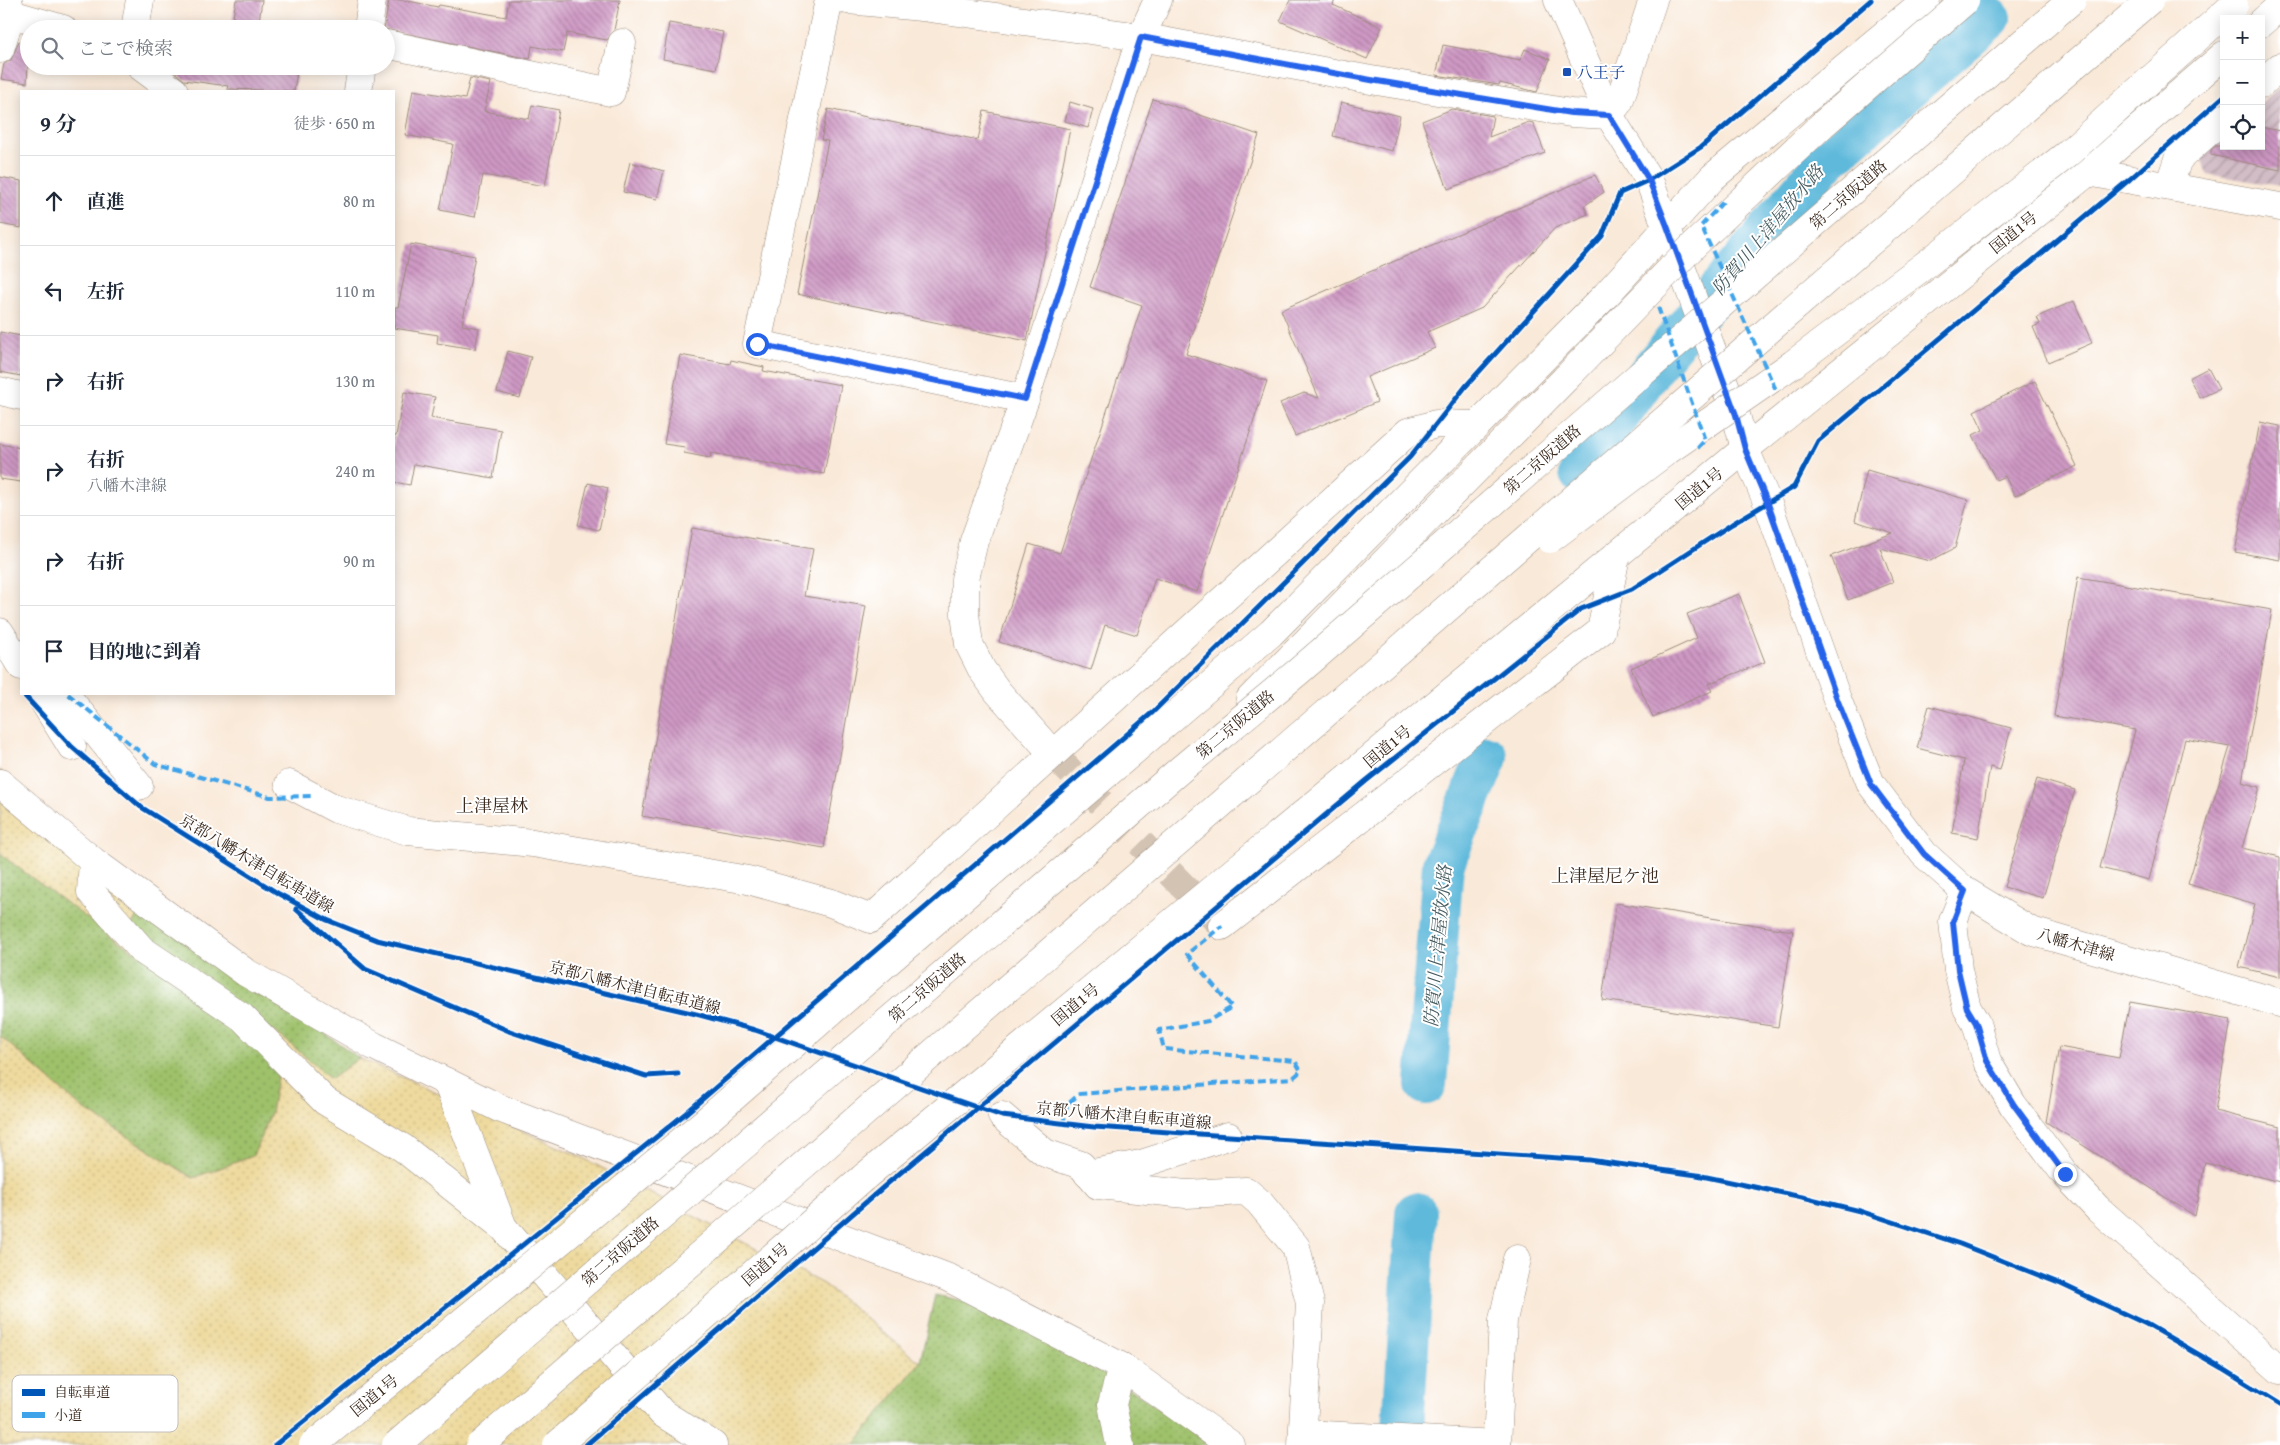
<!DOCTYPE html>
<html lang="ja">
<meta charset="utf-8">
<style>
:root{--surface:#fff;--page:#f6f6f7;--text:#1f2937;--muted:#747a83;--line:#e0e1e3}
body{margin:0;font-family:"Gentium Book Plus","Noto Serif JP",serif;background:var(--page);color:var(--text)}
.controls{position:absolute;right:15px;top:15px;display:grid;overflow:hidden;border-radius:0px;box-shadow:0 2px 12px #0003}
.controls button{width:45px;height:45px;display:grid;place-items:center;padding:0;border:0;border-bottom:1px solid var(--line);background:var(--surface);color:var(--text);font:25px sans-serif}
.stop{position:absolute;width:15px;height:15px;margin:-11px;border:4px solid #2563eb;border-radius:50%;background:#fff}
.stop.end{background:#2563eb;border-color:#fff;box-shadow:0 1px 5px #0008}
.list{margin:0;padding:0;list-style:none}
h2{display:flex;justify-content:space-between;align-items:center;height:65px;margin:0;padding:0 20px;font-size:21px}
h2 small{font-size:16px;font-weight:400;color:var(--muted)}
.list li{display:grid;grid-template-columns:32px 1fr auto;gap:15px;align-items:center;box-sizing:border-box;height:90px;padding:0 20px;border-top:1px solid var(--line)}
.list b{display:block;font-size:19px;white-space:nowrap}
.list p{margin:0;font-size:16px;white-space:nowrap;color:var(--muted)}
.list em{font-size:16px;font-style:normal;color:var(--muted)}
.icon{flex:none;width:28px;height:28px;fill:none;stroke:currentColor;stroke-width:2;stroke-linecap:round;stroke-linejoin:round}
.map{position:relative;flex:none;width:2280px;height:1445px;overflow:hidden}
.search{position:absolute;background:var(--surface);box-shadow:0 2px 12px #0003;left:20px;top:20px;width:375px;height:55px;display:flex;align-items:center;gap:12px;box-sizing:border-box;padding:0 18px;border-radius:28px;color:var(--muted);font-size:19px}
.panel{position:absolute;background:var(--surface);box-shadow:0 2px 12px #0003;left:20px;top:90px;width:375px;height:605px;border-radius:0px}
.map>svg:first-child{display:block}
.industrial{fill:url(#industrial-furrows)}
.grass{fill:url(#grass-dots);stroke:#6c7644}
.sand{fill:url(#sand-dots);stroke:#94825e}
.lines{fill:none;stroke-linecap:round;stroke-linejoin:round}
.river{stroke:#5eb9db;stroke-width:42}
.building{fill:url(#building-back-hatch)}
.minor-tunnel{stroke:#d3c3b3;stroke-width:28;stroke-dasharray:28 14;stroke-linecap:butt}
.minor-casing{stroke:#9a8a7b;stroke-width:29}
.major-casing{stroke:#9a8a7b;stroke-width:29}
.highway-casing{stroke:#9a8a7b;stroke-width:29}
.minor{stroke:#fff;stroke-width:28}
.major{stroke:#fff;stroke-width:28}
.highway{stroke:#fff;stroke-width:28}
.highway-bridge-casing{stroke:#9a8a7b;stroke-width:29;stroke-linecap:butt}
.highway-bridge{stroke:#fff;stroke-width:28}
.quiet{stroke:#3fa3ea;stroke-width:4;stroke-dasharray:8 4;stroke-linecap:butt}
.cycleway-casing{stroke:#fff;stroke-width:8}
.cycleway{stroke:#0057b8;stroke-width:5}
.route{stroke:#2563eb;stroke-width:6}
.transit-dot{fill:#1a4fb4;stroke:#fff;stroke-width:2}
.labels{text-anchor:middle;stroke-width:4;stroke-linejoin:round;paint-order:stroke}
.transit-label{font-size:16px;fill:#164399;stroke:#fff;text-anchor:start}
.street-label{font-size:16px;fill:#3b2a1e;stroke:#fff}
.water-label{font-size:18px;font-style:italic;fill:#475c60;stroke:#fff}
.neighbourhood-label{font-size:18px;fill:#3b2a1e;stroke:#fff}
.key{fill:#fff;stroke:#c4bfbc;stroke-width:1}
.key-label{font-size:14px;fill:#3b2a1e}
</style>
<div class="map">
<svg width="2280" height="1445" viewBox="0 0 2280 1445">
<defs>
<pattern id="industrial-furrows" width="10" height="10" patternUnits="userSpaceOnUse" patternTransform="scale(1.25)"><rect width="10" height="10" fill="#d2bdc6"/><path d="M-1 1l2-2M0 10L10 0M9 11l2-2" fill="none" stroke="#ac9aa0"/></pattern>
<pattern id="grass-dots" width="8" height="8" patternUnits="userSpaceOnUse" patternTransform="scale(1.25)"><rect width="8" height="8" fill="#9ec16a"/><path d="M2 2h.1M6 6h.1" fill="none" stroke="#829d57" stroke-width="1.8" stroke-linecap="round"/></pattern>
<pattern id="sand-dots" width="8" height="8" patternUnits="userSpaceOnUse" patternTransform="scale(1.25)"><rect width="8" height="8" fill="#eeda9e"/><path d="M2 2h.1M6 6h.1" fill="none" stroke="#cdbb88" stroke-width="1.8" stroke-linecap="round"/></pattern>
<pattern id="building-back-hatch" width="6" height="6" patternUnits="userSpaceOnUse" patternTransform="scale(1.25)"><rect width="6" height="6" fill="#cf99c5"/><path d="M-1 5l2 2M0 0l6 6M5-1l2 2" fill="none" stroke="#a97d9f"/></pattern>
</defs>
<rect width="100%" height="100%" fill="#fff"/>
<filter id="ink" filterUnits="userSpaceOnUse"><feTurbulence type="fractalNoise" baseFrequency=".02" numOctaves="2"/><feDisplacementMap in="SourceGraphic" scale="10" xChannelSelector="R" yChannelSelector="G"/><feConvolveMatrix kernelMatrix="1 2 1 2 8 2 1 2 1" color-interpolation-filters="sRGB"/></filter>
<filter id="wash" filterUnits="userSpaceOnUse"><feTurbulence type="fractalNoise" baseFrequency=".0096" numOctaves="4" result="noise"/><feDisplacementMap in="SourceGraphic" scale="20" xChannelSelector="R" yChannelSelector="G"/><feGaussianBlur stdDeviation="1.12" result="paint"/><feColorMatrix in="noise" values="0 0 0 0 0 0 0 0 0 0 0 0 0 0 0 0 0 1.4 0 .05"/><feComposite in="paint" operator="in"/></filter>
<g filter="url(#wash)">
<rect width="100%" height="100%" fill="#f9e9d8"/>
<!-- industrial -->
<path class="industrial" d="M 2280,87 L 2280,186 L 2207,174 L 2200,155 L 2224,135 L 2224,146 L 2261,146 L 2261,103 Z"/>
<!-- grass -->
<g class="grass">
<path d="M 0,854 L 118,941 L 176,976 L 279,1065 L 271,1113 L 253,1156 L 193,1178 L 82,1108 L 0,1036 Z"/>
<path d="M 141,908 L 266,991 L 359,1058 L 331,1079 L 288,1042 L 130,928 Z"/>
<path d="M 935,1295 L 978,1304 L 1135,1392 L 1211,1445 L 854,1445 L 920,1362 Z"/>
</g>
<!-- sand -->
<path class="sand" d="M 0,770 L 141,908 L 130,928 L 288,1042 L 331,1079 L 359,1058 L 579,1156 L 823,1284 L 920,1362 L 854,1445 L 0,1445 L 0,1036 L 82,1108 L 193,1178 L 253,1156 L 271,1113 L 279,1066 L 176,976 L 118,941 L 0,854 Z"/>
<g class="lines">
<!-- river -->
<g class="river">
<path d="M 1580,473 L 1653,367 L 1827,160 L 1990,18"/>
<path d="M 1426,1084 L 1443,865 L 1487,757"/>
<path d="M 1402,1445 L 1416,1213"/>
</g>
</g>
<g id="blocks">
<!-- building -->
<g class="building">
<path d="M 236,0 L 262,0 L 258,29 L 231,29 Z"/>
<path d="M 389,0 L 403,0 L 438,7 L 439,5 L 506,17 L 509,0 L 620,0 L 614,30 L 607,40 L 567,33 L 563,52 L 532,46 L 530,59 L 384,29 Z"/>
<path d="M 1290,0 L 1335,0 L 1333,5 L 1382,27 L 1367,59 L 1280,21 Z"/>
<path d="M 669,23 L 723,32 L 716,69 L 663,59 Z"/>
<path d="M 19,41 L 29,43 L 27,83 L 1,79 L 4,64 L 11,60 Z"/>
<path d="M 1443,45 L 1520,60 L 1525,49 L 1550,59 L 1537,92 L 1500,83 L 1499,85 L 1436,75 Z"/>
<path d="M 172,66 L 298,66 L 294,91 L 227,89 L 228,86 L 184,80 L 172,70 Z"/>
<path d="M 470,78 L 491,82 L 484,111 L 529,119 L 532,105 L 559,110 L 545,186 L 483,175 L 475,217 L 440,210 L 453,144 L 405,135 L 413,90 L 465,99 Z"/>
<path d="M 1153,99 L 1259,135 L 1186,354 L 1267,381 L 1197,592 L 1155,578 L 1137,635 L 1105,625 L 1091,670 L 999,642 L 1029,544 L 1060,553 L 1142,305 L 1090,287 Z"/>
<path d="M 1070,102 L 1093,109 L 1088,128 L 1065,121 Z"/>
<path d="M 1341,102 L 1400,116 L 1392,151 L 1333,136 Z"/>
<path d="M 828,109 L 978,140 L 984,111 L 1070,129 L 1027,341 L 797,294 L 828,141 L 821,140 Z"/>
<path d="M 1452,109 L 1493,116 L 1489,137 L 1529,122 L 1533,123 L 1545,153 L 1448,189 L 1422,121 Z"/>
<path d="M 2261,127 L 2280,131 L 2280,170 L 2211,155 L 2211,150 L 2216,146 L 2261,146 Z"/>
<path d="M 630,162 L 664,171 L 657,199 L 623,192 Z"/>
<path d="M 1595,175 L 1604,192 L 1584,206 L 1588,214 L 1555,228 L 1482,308 L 1427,332 L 1435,348 L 1367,377 L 1377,402 L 1295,436 L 1280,403 L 1304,393 L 1319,398 L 1281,310 Z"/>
<path d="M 0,177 L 21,181 L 21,228 L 0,224 Z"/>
<path d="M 411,244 L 475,256 L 462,325 L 479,328 L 475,349 L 437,343 L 438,335 L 394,328 L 395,307 L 398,307 Z"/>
<path d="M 2074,301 L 2092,343 L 2048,362 L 2033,327 L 2040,324 L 2037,317 Z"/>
<path d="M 0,332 L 21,336 L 21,376 L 0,372 Z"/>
<path d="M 508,351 L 531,357 L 520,398 L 497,392 Z"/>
<path d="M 680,355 L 730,364 L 731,360 L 764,367 L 763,371 L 841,385 L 824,474 L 711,453 L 710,458 L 684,453 L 685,447 L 664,444 Z"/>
<path d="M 2208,368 L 2219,389 L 2200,398 L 2189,378 Z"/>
<path d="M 2035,381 L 2077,466 L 2015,496 L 2005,476 L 1996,480 L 1973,435 L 1983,430 L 1974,411 Z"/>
<path d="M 404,392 L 435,397 L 431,418 L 501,430 L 493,478 L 414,464 L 410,485 L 394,482 L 394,436 L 396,436 Z"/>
<path d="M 2260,422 L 2280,426 L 2280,560 L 2235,552 Z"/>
<path d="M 0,444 L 21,448 L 21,482 L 0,479 Z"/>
<path d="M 1867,470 L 1968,500 L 1955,548 L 1930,561 L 1880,548 L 1893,582 L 1848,600 L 1831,556 L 1893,533 L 1855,521 Z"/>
<path d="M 588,483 L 608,488 L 599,530 L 578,525 Z"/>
<path d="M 692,528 L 813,549 L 804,596 L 866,606 L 824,848 L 642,816 Z"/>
<path d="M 2078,577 L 2272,610 L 2242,782 L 2260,787 L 2242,848 L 2280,857 L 2280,977 L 2239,967 L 2255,904 L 2188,884 L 2230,747 L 2185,739 L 2149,880 L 2100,868 L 2135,730 L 2054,716 Z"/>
<path d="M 1739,594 L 1765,662 L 1708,684 L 1712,691 L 1653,717 L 1631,668 L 1697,638 L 1687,614 Z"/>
<path d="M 1929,706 L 2011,728 L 2000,770 L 1990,767 L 1978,838 L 1952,833 L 1964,760 L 1917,748 Z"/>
<path d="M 2037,779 L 2075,790 L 2043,898 L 2004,887 Z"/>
<path d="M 1616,903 L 1793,931 L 1778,1027 L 1602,1000 Z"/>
<path d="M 2130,1002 L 2231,1020 L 2215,1111 L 2280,1127 L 2280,1182 L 2205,1163 L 2195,1216 L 2046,1122 L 2059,1047 L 2119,1058 Z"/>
</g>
</g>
</g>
<g filter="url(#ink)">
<use href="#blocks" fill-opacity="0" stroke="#9a8a7b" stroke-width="1"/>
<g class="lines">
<!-- minor-tunnel -->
<path class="minor-tunnel" d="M 1052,753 L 1222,926"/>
<defs>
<g id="minor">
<path d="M 829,0 L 757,344 L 1025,399"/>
<path d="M 848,0 L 922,7 L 1141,37 L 1371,80 L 1571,113 L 1609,115 L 1619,102 L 1653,0"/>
<path d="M 0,9 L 11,14 L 63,29"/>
<path d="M 135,29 L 140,0"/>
<path d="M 368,29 L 372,0"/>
<path d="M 386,44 L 611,92 L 622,43"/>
<path d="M 0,49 L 11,14 L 8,0"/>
<path d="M 140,66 L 174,91"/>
<path d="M 2261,84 L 2280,67"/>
<path d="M 358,91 L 362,66"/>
<path d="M 2088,172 L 2280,207"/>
<path d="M 2169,186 L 2178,159 L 2224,118"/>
<path d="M 0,391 L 21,396"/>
<path d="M 0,632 L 21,666"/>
<path d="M 39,694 L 72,747"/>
<path d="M 65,694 L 139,786"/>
<path d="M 1052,753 L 998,692 L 982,670 L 969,644 L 965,614 L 965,579 L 974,541 L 1025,399 L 1141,37 L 1158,0"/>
<path d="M 0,783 L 93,861 L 245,972 L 374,1046 L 499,1108 L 949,1278 L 1122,1367 L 1231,1445"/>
<path d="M 289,784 L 336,809 L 408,831 L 533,843 L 748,880 L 831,903 L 871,919 L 1408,432 L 1436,424 L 1477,425"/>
<path d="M 93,861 L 91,892 L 142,950 L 242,1017 L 325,1101 L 403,1148 L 503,1227"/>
<path d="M 1965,891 L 1953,921 L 1958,970 L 1967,1008 L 1976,1023 L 1987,1061 L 2013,1105 L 2065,1174 L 2098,1209 L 2280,1370"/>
<path d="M 1222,926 L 1601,631 L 1616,556"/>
<path d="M 447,1082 L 503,1227 L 662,1413 L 713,1445"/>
<path d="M 1002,1116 L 1045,1153 L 1081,1165 L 1098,1185 L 1186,1194 L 1246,1191 L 1259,1202 L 1296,1247 L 1310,1303 L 1302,1445"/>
<path d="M 1088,1174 L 1141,1164 L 1228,1136"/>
<path d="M 1304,1434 L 1497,1444"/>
<path d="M 1120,1445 L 1112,1404 L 1122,1367"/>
<path d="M 1497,1445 L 1503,1320 L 1517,1259"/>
</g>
<path id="major" d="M 1558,0 L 1609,115 L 1649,180 L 1736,415 L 1745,449 L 1768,504 L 1837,699 L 1871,784 L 1924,854 L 1965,891 L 2031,931 L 2280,1003"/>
<g id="highway">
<path d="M 2261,23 L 2280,6"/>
<path d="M 1250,699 L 1567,377"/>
<path d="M 706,1121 L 891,959 L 1271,633 L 1606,295 L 1713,177 L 1926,0"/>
<path d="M 863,1178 L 1745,449 L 2088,172 L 2224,55"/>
</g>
</defs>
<!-- minor casing -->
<use href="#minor" class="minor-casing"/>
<!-- major casing -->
<use href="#major" class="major-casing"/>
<!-- highway casing -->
<use href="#highway" class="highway-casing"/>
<!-- minor -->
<use href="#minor" class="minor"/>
<!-- major -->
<use href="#major" class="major"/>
<!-- highway -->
<use href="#highway" class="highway"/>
<defs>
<g id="highway-bridge">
<path d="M 1567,377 L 1694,245 L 1822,125 L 1965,1"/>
<path d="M 1550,539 L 1667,451 L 1793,364 L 1929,262 L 2066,155 L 2234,5"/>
<path d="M 313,1445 L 706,1121"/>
<path d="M 396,1445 L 1181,769 L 1299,671 L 2072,0"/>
<path d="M 480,1445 L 2150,0"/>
<path d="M 557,1445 L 863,1178"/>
</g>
</defs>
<!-- highway-bridge casing -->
<use href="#highway-bridge" class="highway-bridge-casing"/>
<!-- highway-bridge -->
<use href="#highway-bridge" class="highway-bridge"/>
<!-- quiet -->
<g class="quiet">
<path d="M 1723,202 L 1701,226 L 1776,390"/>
<path d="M 1658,307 L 1705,440 L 1695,451"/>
<path d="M 68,694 L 155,764 L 270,797 L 311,796"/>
<path d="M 1063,1125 L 1067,1105 L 1079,1094 L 1293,1078 L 1301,1071 L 1295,1061 L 1164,1049 L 1159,1030 L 1208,1021 L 1232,1007 L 1187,954 L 1222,926"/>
</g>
<defs>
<g id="cycleway">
<path d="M 23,694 L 72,747 L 141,807 L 279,894 L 327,920 L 377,940 L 696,1014 L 755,1030 L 1002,1116 L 1094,1127 L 1589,1160 L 1697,1175 L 1807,1198 L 1860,1211 L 1960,1244 L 2061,1284 L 2146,1324 L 2222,1368 L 2280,1404"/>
<path d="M 296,909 L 365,969 L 509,1031 L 646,1076 L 678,1074"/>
<path d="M 275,1445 L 686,1113 L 1153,712 L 1410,457 L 1466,386 L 1602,236 L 1620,193 L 1649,180 L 1701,147 L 1871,0"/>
<path d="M 586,1445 L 887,1184 L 1366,781 L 1581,609 L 1632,589 L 1732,524 L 1794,487 L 1818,441 L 2130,179 L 2224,96"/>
</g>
</defs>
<!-- cycleway casing -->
<use href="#cycleway" class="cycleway-casing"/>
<!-- cycleway -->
<use href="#cycleway" class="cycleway"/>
</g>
</g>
<g class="lines" filter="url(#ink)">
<!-- route -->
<path class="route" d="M 757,344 L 1025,399 L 1141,37 L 1371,80 L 1571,113 L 1609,115 L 1649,180 L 1667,226 L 1736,415 L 1745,449 L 1768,504 L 1837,699 L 1871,784 L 1924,854 L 1965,891 L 1953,922 L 1958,970 L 1967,1008 L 1976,1023 L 1987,1061 L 2014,1105 L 2065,1174"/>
</g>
<!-- markers -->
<rect class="transit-dot" x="1562" y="67" width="10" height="10" rx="2.5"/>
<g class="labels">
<!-- transit labels -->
<g class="transit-label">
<text x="1577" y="78">八王子</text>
</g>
<!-- street labels -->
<g class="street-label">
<text transform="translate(1848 194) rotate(-41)" y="6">第二京阪道路</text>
<text transform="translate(2013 232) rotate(-39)" y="6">国道1号</text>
<text transform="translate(1542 459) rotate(-41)" y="6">第二京阪道路</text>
<text transform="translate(1699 488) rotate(-40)" y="6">国道1号</text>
<text transform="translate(1235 724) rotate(-40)" y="6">第二京阪道路</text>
<text transform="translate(1387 746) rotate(-40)" y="6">国道1号</text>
<text transform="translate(257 863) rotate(31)" y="6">京都八幡木津自転車道線</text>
<text transform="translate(2076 944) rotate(16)" y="6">八幡木津線</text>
<text transform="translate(635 987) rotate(14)" y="6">京都八幡木津自転車道線</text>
<text transform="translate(927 987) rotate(-41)" y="6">第二京阪道路</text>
<text transform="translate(1075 1004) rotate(-40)" y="6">国道1号</text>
<text transform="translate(1124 1115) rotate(5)" y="6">京都八幡木津自転車道線</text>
<text transform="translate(620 1251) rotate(-41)" y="6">第二京阪道路</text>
<text transform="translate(765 1264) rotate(-41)" y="6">国道1号</text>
<text transform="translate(374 1395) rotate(-39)" y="6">国道1号</text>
</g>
<!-- water labels -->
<g class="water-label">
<text transform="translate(1768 230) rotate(-50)" y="6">防賀川上津屋放水路</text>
<text transform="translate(1438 946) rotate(-85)" y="6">防賀川上津屋放水路</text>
</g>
<!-- neighbourhood labels -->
<g class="neighbourhood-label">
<text x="492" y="812">上津屋林</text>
<text x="1605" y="882">上津屋尼ケ池</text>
</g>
</g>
<!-- legend -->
<rect x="12" y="1375" width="166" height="57" rx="8" class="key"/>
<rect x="22" y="1389" width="23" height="7" fill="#0057b8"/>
<rect x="22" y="1412" width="23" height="6" fill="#3fa3ea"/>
<g class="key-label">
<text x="54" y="1397">自転車道</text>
<text x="54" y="1420">小道</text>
</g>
</svg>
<div class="controls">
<button>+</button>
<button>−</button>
<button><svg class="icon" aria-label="locate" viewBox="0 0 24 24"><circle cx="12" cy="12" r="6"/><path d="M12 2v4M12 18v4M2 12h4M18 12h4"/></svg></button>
</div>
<div class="stop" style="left:757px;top:344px"></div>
<div class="stop end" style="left:2065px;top:1174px"></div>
<div class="search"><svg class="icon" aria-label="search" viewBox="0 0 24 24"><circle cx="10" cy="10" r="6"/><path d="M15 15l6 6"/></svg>ここで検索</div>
<section class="panel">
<h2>9 分<small>徒歩 · 650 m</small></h2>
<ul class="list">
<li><svg class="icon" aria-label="ahead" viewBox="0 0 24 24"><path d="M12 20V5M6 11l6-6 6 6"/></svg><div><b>直進</b></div><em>80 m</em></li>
<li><svg class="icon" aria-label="left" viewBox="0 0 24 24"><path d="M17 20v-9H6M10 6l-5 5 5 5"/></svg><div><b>左折</b></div><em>110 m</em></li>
<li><svg class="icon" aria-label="right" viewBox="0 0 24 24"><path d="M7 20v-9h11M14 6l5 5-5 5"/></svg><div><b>右折</b></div><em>130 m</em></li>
<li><svg class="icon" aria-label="right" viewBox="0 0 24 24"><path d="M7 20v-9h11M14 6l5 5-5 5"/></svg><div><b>右折</b><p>八幡木津線</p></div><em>240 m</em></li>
<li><svg class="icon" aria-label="right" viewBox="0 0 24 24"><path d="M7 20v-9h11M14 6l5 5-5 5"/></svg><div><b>右折</b></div><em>90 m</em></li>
<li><svg class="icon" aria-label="arrive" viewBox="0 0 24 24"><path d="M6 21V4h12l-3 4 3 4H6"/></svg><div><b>目的地に到着</b></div></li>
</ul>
</section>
</div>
